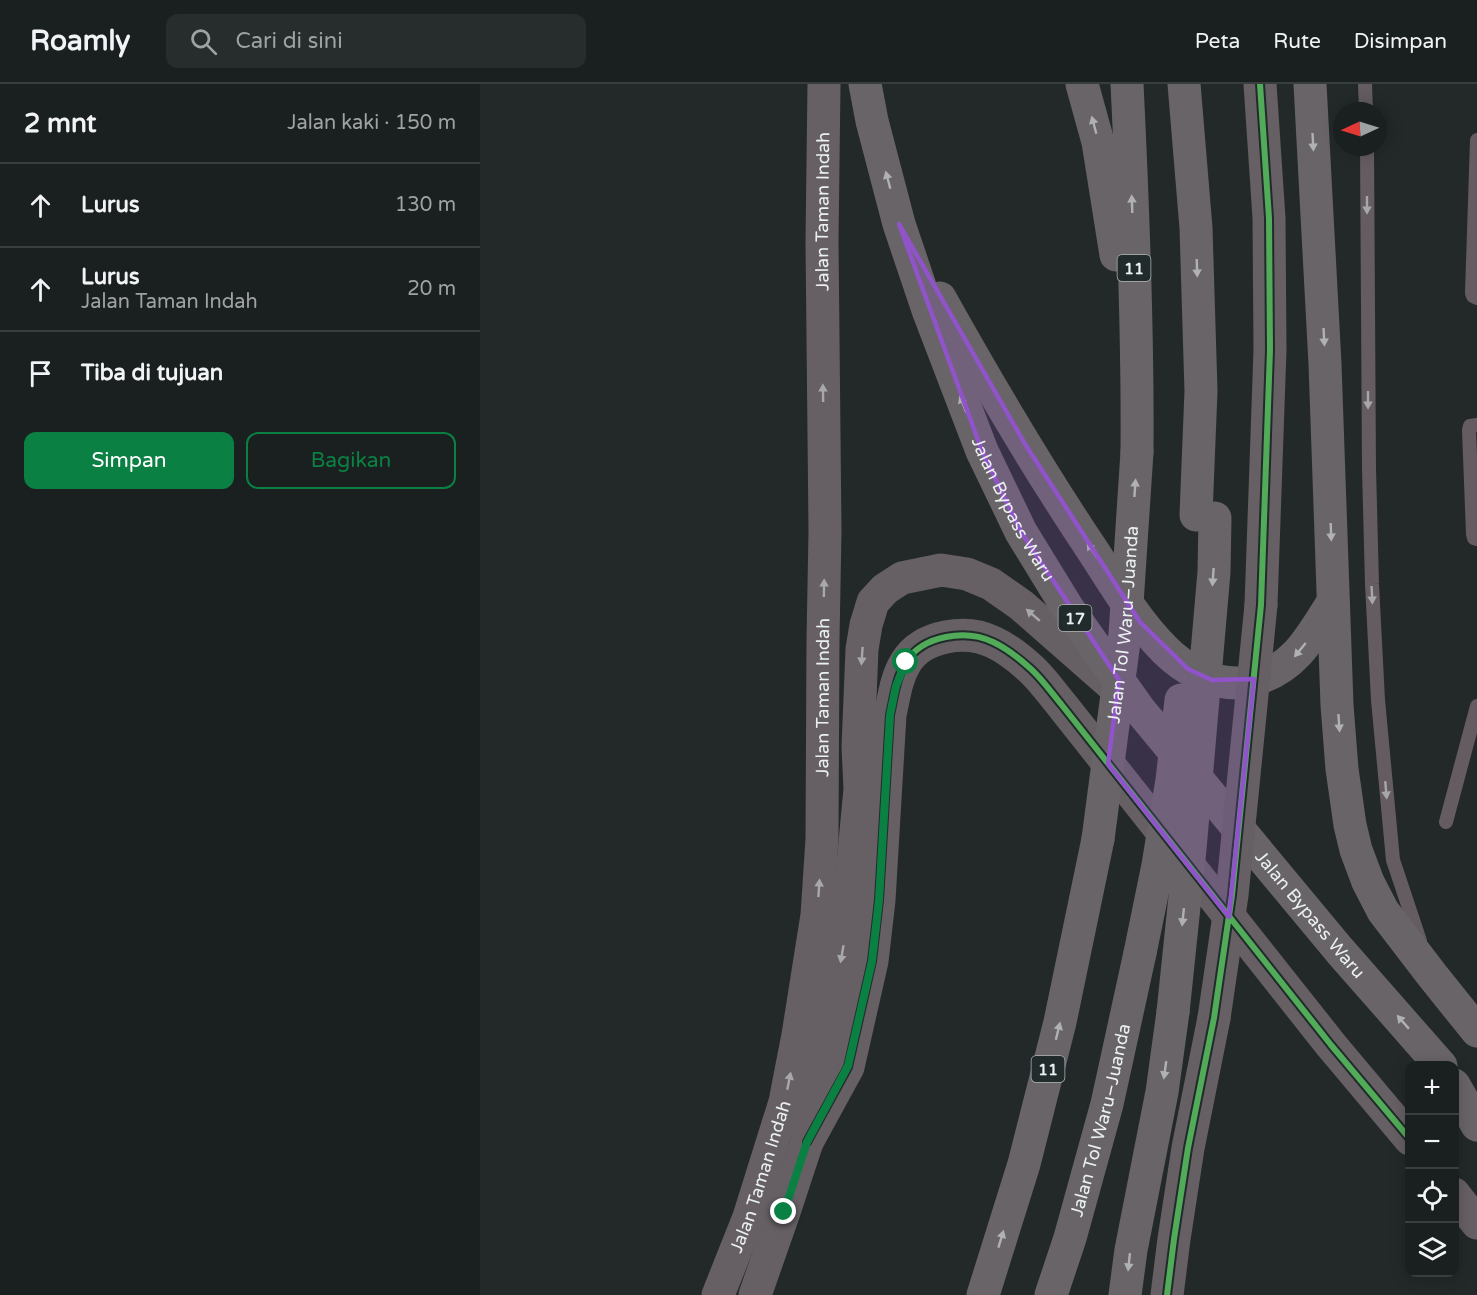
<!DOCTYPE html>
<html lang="id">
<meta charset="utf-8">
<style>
:root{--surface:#1a1f1f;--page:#272c2c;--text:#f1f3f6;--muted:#9fa2a4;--line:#383d3d;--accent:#0b8043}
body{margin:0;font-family:"Varela Round",sans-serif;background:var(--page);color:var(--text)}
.controls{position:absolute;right:18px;bottom:18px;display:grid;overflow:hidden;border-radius:12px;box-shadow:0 3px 15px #0003}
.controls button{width:54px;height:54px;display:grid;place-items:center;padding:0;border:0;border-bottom:2px solid var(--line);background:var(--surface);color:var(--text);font:30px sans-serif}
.compass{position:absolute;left:853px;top:18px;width:54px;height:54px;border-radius:50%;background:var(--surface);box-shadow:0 3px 15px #0003;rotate:266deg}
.stop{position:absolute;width:18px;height:18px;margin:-14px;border:4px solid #0b8043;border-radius:50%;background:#fff}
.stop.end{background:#0b8043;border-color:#fff;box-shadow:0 2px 6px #0008}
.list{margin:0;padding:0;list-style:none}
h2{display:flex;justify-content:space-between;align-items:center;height:78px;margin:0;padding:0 24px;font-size:26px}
h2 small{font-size:20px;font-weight:400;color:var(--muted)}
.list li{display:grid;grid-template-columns:39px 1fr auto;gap:18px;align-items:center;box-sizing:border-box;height:84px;padding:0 24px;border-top:2px solid var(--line)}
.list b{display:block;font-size:22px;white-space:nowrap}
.list p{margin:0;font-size:20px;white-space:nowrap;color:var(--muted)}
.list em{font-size:20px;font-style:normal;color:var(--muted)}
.actions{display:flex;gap:12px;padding:18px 24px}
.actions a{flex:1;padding:14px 0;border:2px solid var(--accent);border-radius:12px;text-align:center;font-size:21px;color:var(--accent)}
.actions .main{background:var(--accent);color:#fff}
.icon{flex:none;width:33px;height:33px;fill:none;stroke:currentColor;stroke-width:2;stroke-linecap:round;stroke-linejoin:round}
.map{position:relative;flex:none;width:997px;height:1211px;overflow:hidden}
header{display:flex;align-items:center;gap:36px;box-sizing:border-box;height:84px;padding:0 30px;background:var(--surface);border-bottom:2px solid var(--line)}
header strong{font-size:28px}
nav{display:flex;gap:33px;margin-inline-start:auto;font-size:21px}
.search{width:420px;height:54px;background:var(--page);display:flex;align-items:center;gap:15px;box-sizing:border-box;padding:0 21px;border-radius:12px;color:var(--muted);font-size:22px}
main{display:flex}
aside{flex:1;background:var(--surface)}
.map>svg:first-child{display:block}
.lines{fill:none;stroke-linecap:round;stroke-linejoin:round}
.lane{stroke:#645c61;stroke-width:14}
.secondary{stroke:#665f64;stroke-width:33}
.highway{stroke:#696468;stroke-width:33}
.secondary-bridge{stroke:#665f64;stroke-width:33}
.highway-bridge{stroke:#696468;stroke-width:33}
.cycleway-casing{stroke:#212b2b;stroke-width:10}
.cycleway{stroke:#51ab58;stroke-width:6}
.oneway{fill:#b0b1b3}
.oneway2{fill:#a7a6a8}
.oneway3{fill:#a8a8aa}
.route{stroke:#0b8043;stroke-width:8}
.marked{fill:#9153c9;fill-opacity:0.2;stroke:#9153c9;stroke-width:4.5;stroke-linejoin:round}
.labels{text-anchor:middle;stroke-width:4.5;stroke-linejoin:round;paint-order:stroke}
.shield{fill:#212b2b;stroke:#aeb5b5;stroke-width:1.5}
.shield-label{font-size:16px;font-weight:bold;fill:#eaf0f0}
.street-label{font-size:18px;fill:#eaf0f0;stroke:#212b2b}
</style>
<header>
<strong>Roamly</strong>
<div class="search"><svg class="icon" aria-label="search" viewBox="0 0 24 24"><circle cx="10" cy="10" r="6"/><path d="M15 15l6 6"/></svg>Cari di sini</div>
<nav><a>Peta</a><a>Rute</a><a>Disimpan</a></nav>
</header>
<main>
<aside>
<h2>2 mnt<small>Jalan kaki · 150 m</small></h2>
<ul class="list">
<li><svg class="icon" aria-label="ahead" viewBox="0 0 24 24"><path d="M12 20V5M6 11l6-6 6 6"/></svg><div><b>Lurus</b></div><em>130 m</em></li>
<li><svg class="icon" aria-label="ahead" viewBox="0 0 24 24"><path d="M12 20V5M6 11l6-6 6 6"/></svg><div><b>Lurus</b><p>Jalan Taman Indah</p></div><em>20 m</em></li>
<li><svg class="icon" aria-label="arrive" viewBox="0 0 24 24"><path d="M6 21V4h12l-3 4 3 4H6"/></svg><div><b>Tiba di tujuan</b></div></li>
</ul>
<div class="actions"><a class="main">Simpan</a><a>Bagikan</a></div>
</aside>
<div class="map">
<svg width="997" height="1211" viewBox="0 0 997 1211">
<rect width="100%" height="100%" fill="#232929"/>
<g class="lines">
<!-- lane -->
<g class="lane">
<path d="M 885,0 L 886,27"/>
<path d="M 997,56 L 992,209 L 993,212 L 997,214"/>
<path d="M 887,63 L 889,384 L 892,500 L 898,616 L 913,776 L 940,857"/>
<path d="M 997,341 L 990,342 L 989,346 L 993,450 L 994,454 L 997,455"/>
<path d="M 966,738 L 997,622"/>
</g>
<!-- secondary -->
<g class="secondary">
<path d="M 780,0 L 789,134 L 790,266 L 781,521"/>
<path d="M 327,1058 L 368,983 L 392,877 L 399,816 L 410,631 C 414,613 416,594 426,578 C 443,551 486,545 513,558 C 526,564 540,575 551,585 C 562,595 571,608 581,620 L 851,961 L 930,1055"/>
<path d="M 974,1110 L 997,1139"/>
<path id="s1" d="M 238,1211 L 269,1133 L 305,1018 L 318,951 L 337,831 L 342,755 L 343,556 L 345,447 L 342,157 L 344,0"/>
<path d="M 275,1211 L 304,1128 L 327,1058 L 367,843 L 380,705 L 378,663 L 382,565 L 386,541 L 393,518 L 405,505 L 422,494 L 461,486 L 487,490 L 511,500 L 541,521 L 638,606"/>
<path d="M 687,1211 L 694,1155 L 708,1064 L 734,934"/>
</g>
<!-- highway -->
<g class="highway">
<path id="s2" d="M 385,0 L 392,37 L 419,140 L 448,226 L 502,367 L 541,448 L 587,523 L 659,625 L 860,867 L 961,982"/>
<path d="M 602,0 L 618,58 L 636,171"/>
<path d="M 647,0 C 653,122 658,245 657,368"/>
<path d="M 704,0 L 716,144 L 721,307 L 716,431"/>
<path d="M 830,0 L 845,280 L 857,621 L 862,685 L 870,741 L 876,766 L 888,798 L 903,827 L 952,891 L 997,947"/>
<path d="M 460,214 C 508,300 558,385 613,467 C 635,501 656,537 685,566 C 704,585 730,599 757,599 C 764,599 773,596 779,594 C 818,581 832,550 853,518"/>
<path d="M 974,1001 L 997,1041"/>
<path d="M 503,1211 L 544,1080 L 580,938 L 618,755"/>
<path id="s3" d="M 571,1211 L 590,1154 L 627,1020 L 660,869"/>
<path d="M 645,1211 L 651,1166 L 682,1008 L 693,928"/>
</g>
<!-- secondary-bridge -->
<path class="secondary-bridge" d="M 734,934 L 752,811 L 781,521"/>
<!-- highway-bridge -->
<g class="highway-bridge">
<path id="s4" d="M 618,755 L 645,550 L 657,368"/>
<path d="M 660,869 L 678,781 L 692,696 L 701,616"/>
<path d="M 693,928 L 710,765 L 734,488 L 735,434"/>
</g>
<defs>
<g id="cycleway">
<path d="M 327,1058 L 368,983 L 392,877 L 399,816 L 410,631 C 414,613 416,594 426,578 C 443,551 486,545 513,558 C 526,564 540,575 551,585 C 562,595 571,608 581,620 L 851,961 L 930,1055"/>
<path d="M 687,1211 L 694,1155 L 708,1064 L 734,934 L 752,811 L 781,521 L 790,266 L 789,134 L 780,0"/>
</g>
</defs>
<!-- cycleway casing -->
<use href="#cycleway" class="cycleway-casing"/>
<!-- cycleway -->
<use href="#cycleway" class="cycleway"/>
</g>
<!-- one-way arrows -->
<defs><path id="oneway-solid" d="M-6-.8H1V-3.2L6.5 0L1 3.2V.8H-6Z" transform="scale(1.5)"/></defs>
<g class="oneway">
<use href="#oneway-solid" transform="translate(614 41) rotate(-105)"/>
<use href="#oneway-solid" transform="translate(833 58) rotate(87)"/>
<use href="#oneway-solid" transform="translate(408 96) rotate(-105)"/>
<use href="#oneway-solid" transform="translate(652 120) rotate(-92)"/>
<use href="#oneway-solid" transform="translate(717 184) rotate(88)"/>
<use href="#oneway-solid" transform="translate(844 253) rotate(87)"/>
<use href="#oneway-solid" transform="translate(483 320) rotate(-111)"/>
<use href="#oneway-solid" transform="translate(655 404) rotate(-86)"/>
<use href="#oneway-solid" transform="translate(851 448) rotate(88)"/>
<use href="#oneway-solid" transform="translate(612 466) rotate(-124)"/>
<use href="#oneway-solid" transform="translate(733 493) rotate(94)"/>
<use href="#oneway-solid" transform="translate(820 566) rotate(129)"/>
<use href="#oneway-solid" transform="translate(859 639) rotate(86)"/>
<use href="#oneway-solid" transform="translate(703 833) rotate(96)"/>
<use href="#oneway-solid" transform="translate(923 938) rotate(-131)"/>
<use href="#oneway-solid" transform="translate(578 947) rotate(-76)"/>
<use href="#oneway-solid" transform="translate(685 986) rotate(98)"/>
<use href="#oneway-solid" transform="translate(521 1155) rotate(-73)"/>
<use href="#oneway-solid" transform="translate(649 1178) rotate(96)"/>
</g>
<g class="oneway2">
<use href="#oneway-solid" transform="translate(887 121) rotate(90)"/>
<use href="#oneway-solid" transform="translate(888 316) rotate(90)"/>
<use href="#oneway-solid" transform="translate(892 511) rotate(87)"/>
<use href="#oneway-solid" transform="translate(906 706) rotate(85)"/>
</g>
<g class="oneway3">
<use href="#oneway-solid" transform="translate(343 309) rotate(-91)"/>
<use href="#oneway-solid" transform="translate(344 504) rotate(-89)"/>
<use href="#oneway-solid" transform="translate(553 531) rotate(-139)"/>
<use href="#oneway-solid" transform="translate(382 572) rotate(94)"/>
<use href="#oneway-solid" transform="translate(339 804) rotate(-86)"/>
<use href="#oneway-solid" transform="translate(362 870) rotate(100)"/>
<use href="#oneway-solid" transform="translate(309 997) rotate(-79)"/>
</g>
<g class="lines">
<!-- route -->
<path class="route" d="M 304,1128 L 327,1058 L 368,982 L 392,877 L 399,816 L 410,631 L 416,602 L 426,578"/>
</g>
<!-- marked area -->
<path class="marked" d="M 419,140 L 545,360 L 660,538 L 708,585 L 732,596 L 774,595 L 749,833 L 628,680 L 639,596 L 541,448 L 502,367 Z"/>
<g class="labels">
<!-- shield labels -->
<g class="shield">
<rect x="637.5" y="171" width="33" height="26" rx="4.5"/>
<rect x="578.5" y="521" width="33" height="26" rx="4.5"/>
<rect x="551.5" y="972" width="33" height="26" rx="4.5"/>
</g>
<g class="shield-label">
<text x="654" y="190">11</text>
<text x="595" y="540">17</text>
<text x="568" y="991">11</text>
</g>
<!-- street labels -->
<g class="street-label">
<text dy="6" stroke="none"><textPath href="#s1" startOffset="1098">Jalan Taman Indah</textPath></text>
<text dy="6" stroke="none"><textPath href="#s2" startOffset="452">Jalan Bypass Waru</textPath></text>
<text dy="6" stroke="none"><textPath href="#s4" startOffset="216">Jalan Tol Waru–Juanda</textPath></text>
<text dy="6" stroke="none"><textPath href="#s1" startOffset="612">Jalan Taman Indah</textPath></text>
<text dy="6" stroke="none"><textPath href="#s2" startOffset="956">Jalan Bypass Waru</textPath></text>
<text dy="6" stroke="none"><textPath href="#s3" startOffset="182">Jalan Tol Waru–Juanda</textPath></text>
<text dy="6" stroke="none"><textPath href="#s1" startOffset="126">Jalan Taman Indah</textPath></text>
</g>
</g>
</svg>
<div class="controls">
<button>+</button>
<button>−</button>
<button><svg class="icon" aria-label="locate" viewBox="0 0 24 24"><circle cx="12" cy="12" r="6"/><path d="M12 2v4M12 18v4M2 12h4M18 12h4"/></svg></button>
<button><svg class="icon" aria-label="layers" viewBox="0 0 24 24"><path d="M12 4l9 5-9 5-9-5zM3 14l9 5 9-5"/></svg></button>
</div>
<svg class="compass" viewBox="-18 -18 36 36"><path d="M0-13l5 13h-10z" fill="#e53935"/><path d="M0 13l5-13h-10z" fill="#9fa2a4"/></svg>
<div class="stop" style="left:426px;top:578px"></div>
<div class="stop end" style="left:304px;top:1128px"></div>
</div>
</main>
